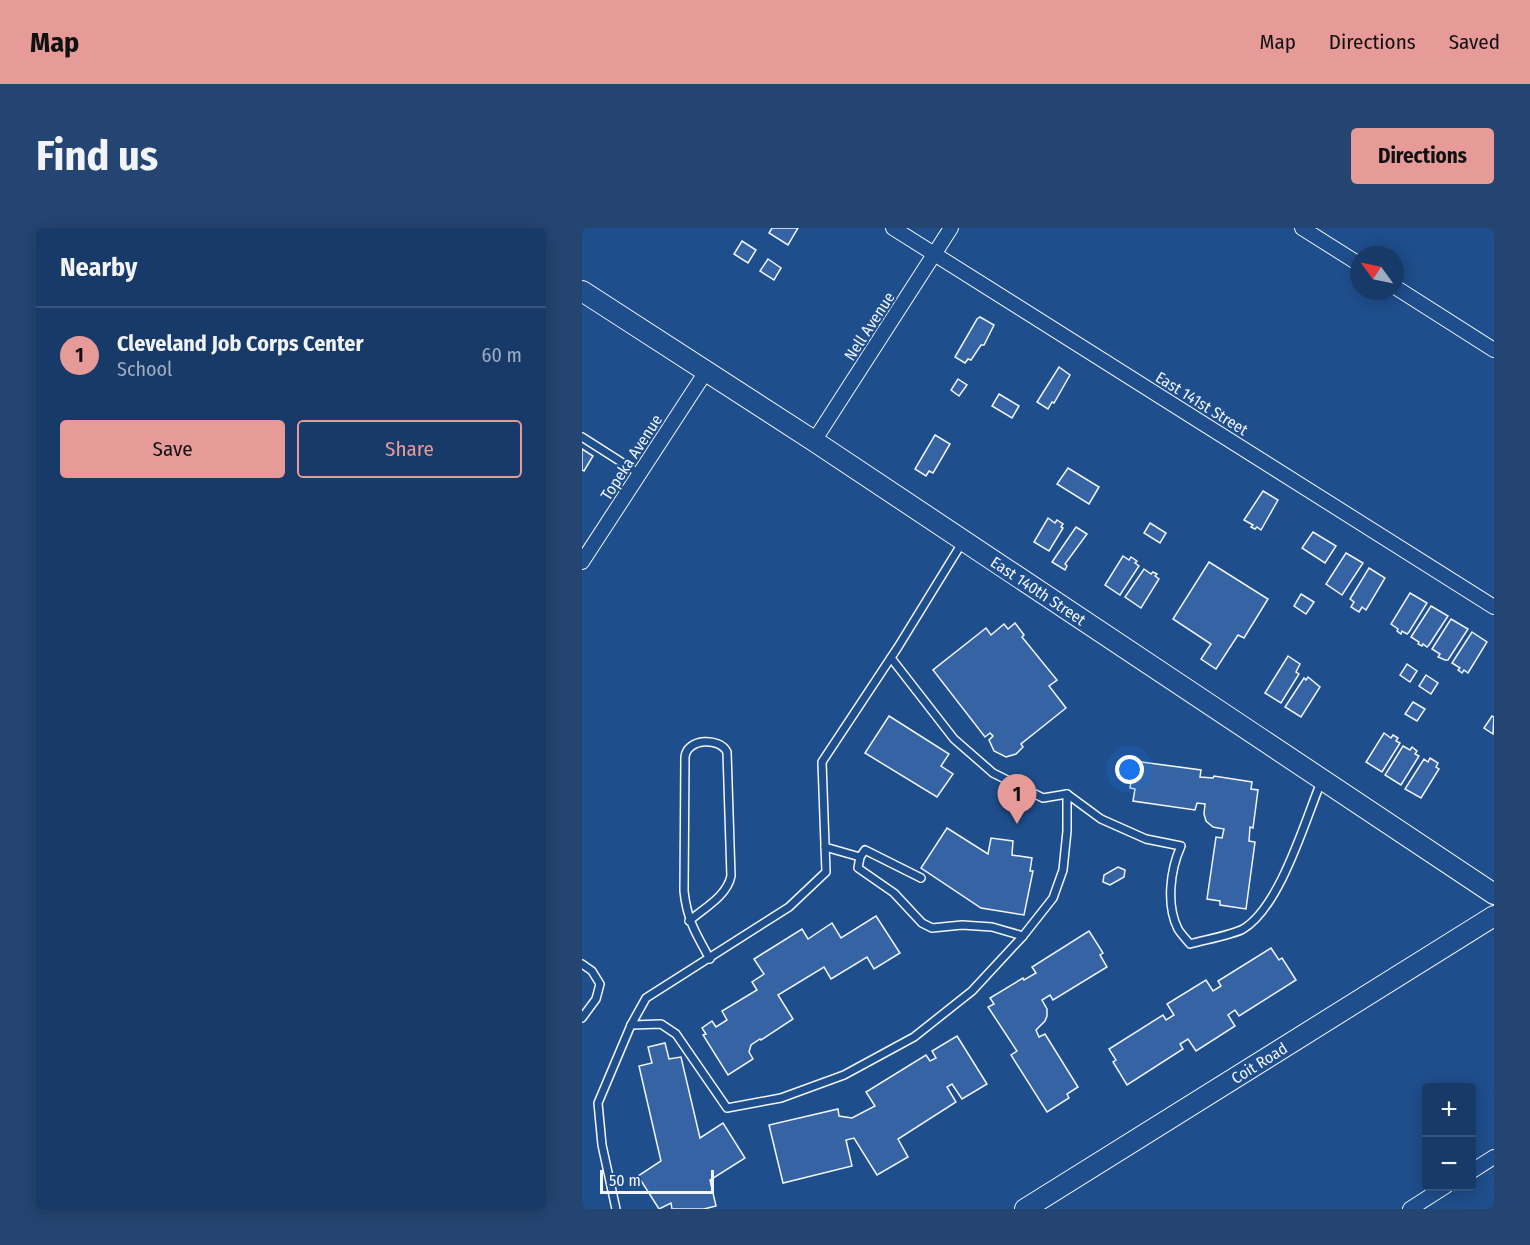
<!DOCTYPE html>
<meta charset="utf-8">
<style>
:root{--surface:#173a69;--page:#244571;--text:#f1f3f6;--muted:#9eadc0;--line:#36547d;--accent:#e69b98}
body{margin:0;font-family:"Fira Sans Condensed",sans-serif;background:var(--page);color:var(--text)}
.controls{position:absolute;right:18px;bottom:18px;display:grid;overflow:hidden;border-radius:6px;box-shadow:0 3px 15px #0003}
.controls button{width:54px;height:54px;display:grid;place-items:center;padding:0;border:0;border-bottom:2px solid var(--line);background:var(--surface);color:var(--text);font:30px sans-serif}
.compass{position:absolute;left:768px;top:18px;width:54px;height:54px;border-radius:50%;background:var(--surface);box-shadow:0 3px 15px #0003;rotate:303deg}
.scale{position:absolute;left:18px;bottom:15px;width:114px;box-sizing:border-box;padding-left:6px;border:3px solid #f2f6ff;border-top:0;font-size:16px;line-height:21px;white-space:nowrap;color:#f2f6ff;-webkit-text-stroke:4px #1f4e8c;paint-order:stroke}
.you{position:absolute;left:548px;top:542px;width:21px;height:21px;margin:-15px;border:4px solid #fff;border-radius:50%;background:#1a73e8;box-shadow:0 0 0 9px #1a73e833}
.badge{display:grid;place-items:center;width:39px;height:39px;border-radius:50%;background:var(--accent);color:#111;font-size:20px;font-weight:700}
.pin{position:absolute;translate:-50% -50px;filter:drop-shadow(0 2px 3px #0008)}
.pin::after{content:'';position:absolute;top:32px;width:21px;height:18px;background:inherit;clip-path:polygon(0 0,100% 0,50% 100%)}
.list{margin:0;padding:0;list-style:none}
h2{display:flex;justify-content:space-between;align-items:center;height:78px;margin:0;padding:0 24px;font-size:26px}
h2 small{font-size:20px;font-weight:400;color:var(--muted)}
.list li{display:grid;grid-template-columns:39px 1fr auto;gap:18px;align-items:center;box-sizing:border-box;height:96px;padding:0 24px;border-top:2px solid var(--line)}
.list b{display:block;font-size:22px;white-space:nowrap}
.list p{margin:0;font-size:20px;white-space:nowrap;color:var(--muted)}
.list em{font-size:20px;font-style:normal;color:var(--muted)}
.actions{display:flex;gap:12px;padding:18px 24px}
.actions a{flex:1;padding:14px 0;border:2px solid var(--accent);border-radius:6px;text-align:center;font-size:21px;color:var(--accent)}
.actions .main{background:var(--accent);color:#111}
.map{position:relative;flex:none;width:912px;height:981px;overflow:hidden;border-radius:6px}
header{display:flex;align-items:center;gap:36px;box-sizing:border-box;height:84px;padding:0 30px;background:var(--accent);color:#111}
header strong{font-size:28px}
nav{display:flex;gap:33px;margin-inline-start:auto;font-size:21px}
.intro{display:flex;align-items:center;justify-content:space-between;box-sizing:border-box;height:144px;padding:0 36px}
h1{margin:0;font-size:42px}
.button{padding:15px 27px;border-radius:6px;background:var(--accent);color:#111;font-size:21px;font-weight:700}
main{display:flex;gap:36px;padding:0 36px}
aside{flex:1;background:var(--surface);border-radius:6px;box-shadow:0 3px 15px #0003}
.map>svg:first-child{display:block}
.building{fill:#3563a3;stroke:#f2f6ff;stroke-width:1.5}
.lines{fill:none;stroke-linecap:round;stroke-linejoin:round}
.lane-casing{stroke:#f2f6ff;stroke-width:10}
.street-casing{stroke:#f2f6ff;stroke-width:16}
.secondary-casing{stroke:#f2f6ff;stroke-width:22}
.lane{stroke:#1f4e8c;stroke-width:7}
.street{stroke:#1f4e8c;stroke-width:14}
.secondary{stroke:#1f4e8c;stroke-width:20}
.labels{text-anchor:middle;stroke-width:4.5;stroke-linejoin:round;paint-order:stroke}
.street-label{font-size:16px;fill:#f2f6ff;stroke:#1f4e8c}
</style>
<header>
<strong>Map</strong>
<nav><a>Map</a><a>Directions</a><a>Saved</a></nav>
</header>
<div class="intro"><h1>Find us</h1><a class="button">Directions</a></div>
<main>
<aside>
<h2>Nearby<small></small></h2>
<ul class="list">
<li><span class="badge">1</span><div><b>Cleveland Job Corps Center</b><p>School</p></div><em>60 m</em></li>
</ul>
<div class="actions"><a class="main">Save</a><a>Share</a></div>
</aside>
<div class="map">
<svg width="912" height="981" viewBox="0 0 912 981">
<rect width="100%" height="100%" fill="#1f4e8c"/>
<!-- building -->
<g class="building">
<path d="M 190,0 L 216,0 L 206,17 L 187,5 Z"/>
<path d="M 160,13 L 174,22 L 166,35 L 152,26 Z"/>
<path d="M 186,31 L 199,40 L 192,52 L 178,43 Z"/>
<path d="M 398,89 L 412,97 L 402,117 L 399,117 L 389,132 L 386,131 L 383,135 L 373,129 L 395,91 Z"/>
<path d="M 477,139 L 488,147 L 472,175 L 470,174 L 466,181 L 455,174 Z"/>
<path d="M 376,151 L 385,157 L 377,168 L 369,162 Z"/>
<path d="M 417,166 L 437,178 L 430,190 L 410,178 Z"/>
<path d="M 353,207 L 368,216 L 351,245 L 347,243 L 344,248 L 333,241 Z"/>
<path d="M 0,221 L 11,228 L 2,243 L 0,242 Z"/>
<path d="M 486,240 L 517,259 L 507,276 L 475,256 Z"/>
<path d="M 681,263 L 696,272 L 679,302 L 675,299 L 673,301 L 669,299 L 671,297 L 662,292 Z"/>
<path d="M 466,290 L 473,295 L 475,292 L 481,296 L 479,299 L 481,300 L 467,323 L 452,314 Z"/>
<path d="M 568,295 L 584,305 L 578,315 L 562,305 Z"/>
<path d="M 494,299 L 505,306 L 483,336 L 485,338 L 483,342 L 470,334 Z"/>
<path d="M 731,304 L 754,318 L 743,335 L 720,320 Z"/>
<path d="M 764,325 L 781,335 L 760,367 L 744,356 Z"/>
<path d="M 541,328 L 547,332 L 549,329 L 555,333 L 553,335 L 557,338 L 538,367 L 523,357 Z"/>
<path d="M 627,334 L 686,371 L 662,410 L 656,407 L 634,441 L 619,431 L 629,416 L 591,391 Z"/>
<path d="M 787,340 L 803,350 L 784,382 L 780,379 L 777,384 L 769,379 L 772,374 L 768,371 Z"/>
<path d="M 562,341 L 569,346 L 571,344 L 575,346 L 573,348 L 577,351 L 559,380 L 543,369 Z"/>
<path d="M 828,365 L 845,375 L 827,404 L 825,406 L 820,403 L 819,406 L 815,403 L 816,401 L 809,396 Z"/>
<path d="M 719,366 L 732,374 L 724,386 L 712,378 Z"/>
<path d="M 849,378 L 866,388 L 847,417 L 845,419 L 841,416 L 840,418 L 836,416 L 837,414 L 829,409 Z"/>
<path d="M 869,391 L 886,401 L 866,432 L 863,432 L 856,429 L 858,426 L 850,421 Z"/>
<path d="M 433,395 L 442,407 L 440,409 L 475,452 L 467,458 L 484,480 L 439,516 L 441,519 L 434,526 L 424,529 L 412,523 L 407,512 L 411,508 L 408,505 L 403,509 L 351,442 L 404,400 L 409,407 L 422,396 L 426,401 Z"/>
<path d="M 890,404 L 905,414 L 886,445 L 882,442 L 880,445 L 876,442 L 878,440 L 870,435 Z"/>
<path d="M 706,428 L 718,436 L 714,444 L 717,446 L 699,475 L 683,465 Z"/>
<path d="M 825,436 L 835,443 L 828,454 L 818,447 Z"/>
<path d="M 844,447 L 856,455 L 849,466 L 837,458 Z"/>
<path d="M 726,449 L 738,459 L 719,489 L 703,479 L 722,450 L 724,452 Z"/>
<path d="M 831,474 L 843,481 L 835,493 L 823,486 Z"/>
<path d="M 307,488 L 367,526 L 359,538 L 371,546 L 355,569 L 283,525 Z"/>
<path d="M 910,488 L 912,489 L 911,506 L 902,500 Z"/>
<path d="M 802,505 L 809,510 L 811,507 L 816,510 L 814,513 L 818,515 L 800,544 L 784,534 Z"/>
<path d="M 821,518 L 828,522 L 830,519 L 835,523 L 833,526 L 837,528 L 819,557 L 803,547 Z"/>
<path d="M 848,530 L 856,535 L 854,539 L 857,541 L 839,570 L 823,561 L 842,531 L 846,534 Z"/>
<path d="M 552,533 L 619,542 L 618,549 L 631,550 L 632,548 L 670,554 L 669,561 L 676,562 L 671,600 L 668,599 L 667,613 L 673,614 L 664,681 L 638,677 L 638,673 L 625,671 L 634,609 L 640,610 L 642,601 L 631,599 L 624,593 L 622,586 L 623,576 L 615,575 L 613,582 L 551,573 L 553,561 L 548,560 Z"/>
<path d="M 365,600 L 406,626 L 409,610 L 431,613 L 430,627 L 450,630 L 448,643 L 451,643 L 442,687 L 399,680 L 339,640 Z"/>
<path d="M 536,639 L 543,642 L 542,649 L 528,657 L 521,654 L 522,647 Z"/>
<path d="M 294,688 L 318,725 L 292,741 L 285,729 L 249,751 L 242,739 L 196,767 L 211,791 L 179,812 L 178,811 L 169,817 L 167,824 L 171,831 L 146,847 L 121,807 L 124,806 L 120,800 L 130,793 L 134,799 L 145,792 L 140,783 L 175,762 L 170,754 L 182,746 L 172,731 L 220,701 L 226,711 L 250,695 L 259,710 Z"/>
<path d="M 507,703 L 521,725 L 518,727 L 525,739 L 471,772 L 468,767 L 460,772 L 465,781 L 465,788 L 463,793 L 454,802 L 457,809 L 463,806 L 496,859 L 485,866 L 487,870 L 465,884 L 429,827 L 435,823 L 406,779 L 412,776 L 408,770 L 441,750 L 442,752 L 454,745 L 450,739 Z"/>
<path d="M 689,720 L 697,732 L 700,730 L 714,752 L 657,788 L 653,782 L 646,787 L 653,798 L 614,823 L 606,811 L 598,816 L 601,821 L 545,857 L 531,834 L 534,832 L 527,821 L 581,787 L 584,792 L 592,787 L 585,776 L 624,752 L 631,763 L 639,758 L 636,753 Z"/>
<path d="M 375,808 L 405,856 L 380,871 L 370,856 L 365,859 L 374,874 L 316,911 L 326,929 L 295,947 L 272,910 L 264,912 L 270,938 L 201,955 L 187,897 L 256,881 L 257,888 L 270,890 L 293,878 L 284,864 L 344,827 L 348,833 L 354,830 L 350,823 Z"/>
<path d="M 83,815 L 87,831 L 99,829 L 118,910 L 141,895 L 163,930 L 128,952 L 134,978 L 122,981 L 90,981 L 89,975 L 77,981 L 56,948 L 79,933 L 57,838 L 70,835 L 66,819 Z"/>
</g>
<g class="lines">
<defs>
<g id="lane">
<path d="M 0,209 L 58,246"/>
<path d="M 309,430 L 372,511 L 411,545 L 461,570 L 485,566 L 519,591 L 564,611 L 599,618 C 588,642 584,677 596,701 C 599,706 604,711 608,716 C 622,712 650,707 661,701 C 698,679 723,593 739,554"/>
<path d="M 243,619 L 278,629 L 276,640 L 312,665 L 340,695 L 350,700 L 380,697 L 410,699 L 441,708"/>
<path d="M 278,629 L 283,622 L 339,650"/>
<path d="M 107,693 C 122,680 145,668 149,648 L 145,524 C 138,509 105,510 103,529 L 102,663 C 105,692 114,706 128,731"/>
<path d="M 0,736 L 10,743 L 18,756 L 14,771 L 0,790"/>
<path d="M 49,797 L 79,796 L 94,806 L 145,880 L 199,870 L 262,847 L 332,809 L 390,763 L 441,708 L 471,670 L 481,642 L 485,603 L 485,566"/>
<path d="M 34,981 L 20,917 L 16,875 L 49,797 L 64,770 L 207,679 L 244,644 L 240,534 L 316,419 L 380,315"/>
</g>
<g id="street">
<path d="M 311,0 L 912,379"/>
<path d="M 720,0 L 777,36"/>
<path d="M 813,59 L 912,122"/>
<path d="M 232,213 L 369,0"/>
<path d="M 0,334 L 125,142"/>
<path d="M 890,943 L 912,929"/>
<path d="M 828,981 L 864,958"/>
</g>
<g id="secondary">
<path id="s1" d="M 0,63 L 232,213 L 912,666"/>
<path id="s2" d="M 443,981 L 912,688"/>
</g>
</defs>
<!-- lane casing -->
<use href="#lane" class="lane-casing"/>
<!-- street casing -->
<use href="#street" class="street-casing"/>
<!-- secondary casing -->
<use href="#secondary" class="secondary-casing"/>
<!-- lane -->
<use href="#lane" class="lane"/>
<!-- street -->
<use href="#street" class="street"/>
<!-- secondary -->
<use href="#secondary" class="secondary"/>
</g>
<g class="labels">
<!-- street labels -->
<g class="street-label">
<text transform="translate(287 98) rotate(-57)" y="6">Nell Avenue</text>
<text transform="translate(620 175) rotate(32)" y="6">East 141st Street</text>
<text transform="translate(49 229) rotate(-57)" y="6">Topeka Avenue</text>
<text dy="6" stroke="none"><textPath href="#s1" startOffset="546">East 140th Street</textPath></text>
<text dy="6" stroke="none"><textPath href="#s2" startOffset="276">Coit Road</textPath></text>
</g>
</g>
</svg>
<div class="controls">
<button>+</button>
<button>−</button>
</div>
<svg class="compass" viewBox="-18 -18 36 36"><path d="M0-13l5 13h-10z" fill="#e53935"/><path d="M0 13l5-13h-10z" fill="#9eadc0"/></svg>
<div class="scale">50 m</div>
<div class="you"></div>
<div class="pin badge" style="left:435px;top:596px">1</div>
</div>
</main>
